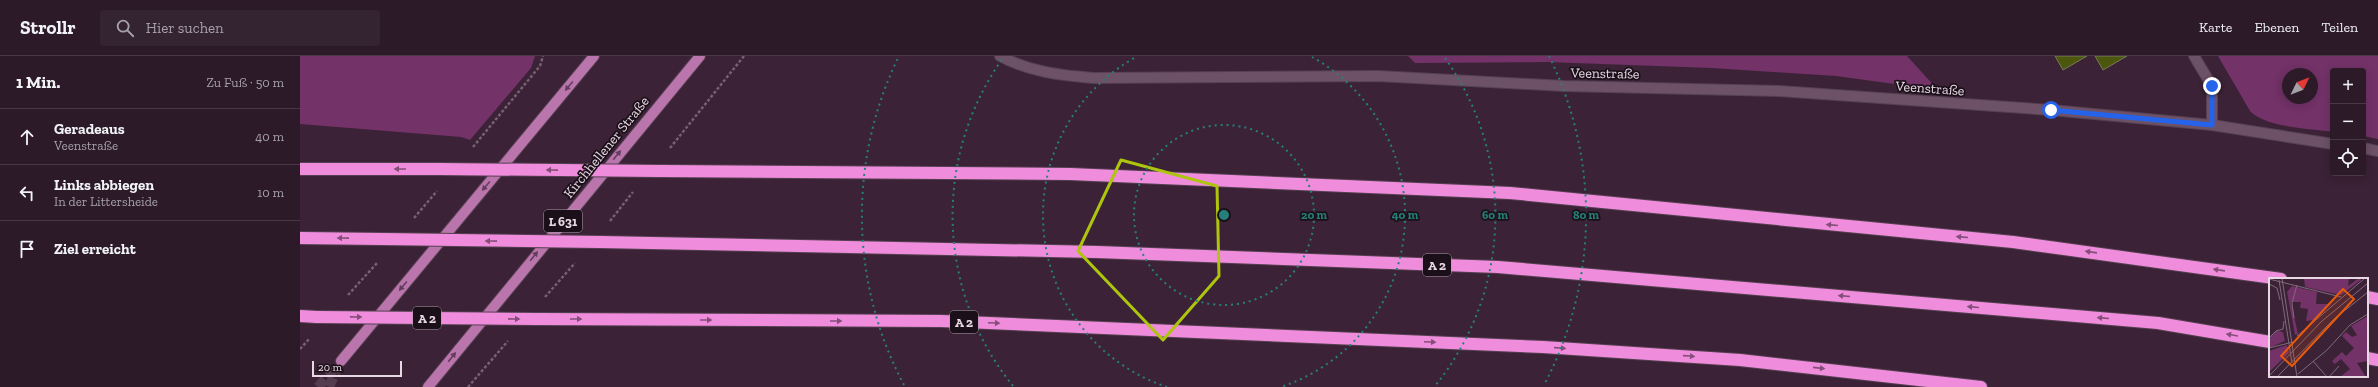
<!DOCTYPE html>
<html lang="de">
<meta charset="utf-8">
<style>
:root{--surface:#2c1a28;--page:#342330;--text:#f1f3f6;--muted:#a6a1a8;--line:#483845}
body{margin:0;font-family:"Zilla Slab",serif;background:var(--page);color:var(--text)}
.controls{position:absolute;right:12px;top:12px;display:grid;overflow:hidden;border-radius:4px;box-shadow:0 2px 10px #0003}
.controls button{width:36px;height:36px;display:grid;place-items:center;padding:0;border:0;border-bottom:1px solid var(--line);background:var(--surface);color:var(--text);font:20px sans-serif}
.compass{position:absolute;left:1982px;top:12px;width:36px;height:36px;border-radius:50%;background:var(--surface);box-shadow:0 2px 10px #0003;rotate:47deg}
.scale{position:absolute;left:12px;bottom:10px;width:90px;box-sizing:border-box;padding-left:4px;border:2px solid #e8d8e4;border-top:0;font-size:11px;line-height:14px;white-space:nowrap;color:#e8d8e4;-webkit-text-stroke:3px #1b1019;paint-order:stroke}
.stop{position:absolute;width:12px;height:12px;margin:-9px;border:3px solid #2563eb;border-radius:50%;background:#fff}
.stop.end{background:#2563eb;border-color:#fff;box-shadow:0 1px 4px #0008}
.list{margin:0;padding:0;list-style:none}
h2{display:flex;justify-content:space-between;align-items:center;height:52px;margin:0;padding:0 16px;font-size:17px}
h2 small{font-size:13px;font-weight:400;color:var(--muted)}
.list li{display:grid;grid-template-columns:26px 1fr auto;gap:12px;align-items:center;box-sizing:border-box;height:56px;padding:0 16px;border-top:1px solid var(--line)}
.list b{display:block;font-size:15px;white-space:nowrap}
.list p{margin:0;font-size:13px;white-space:nowrap;color:var(--muted)}
.list em{font-size:13px;font-style:normal;color:var(--muted)}
.icon{flex:none;width:22px;height:22px;fill:none;stroke:currentColor;stroke-width:2;stroke-linecap:round;stroke-linejoin:round}
.map{position:relative;flex:none;width:2078px;height:331px;overflow:hidden}
header{display:flex;align-items:center;gap:24px;box-sizing:border-box;height:56px;padding:0 20px;background:var(--surface);border-bottom:1px solid var(--line)}
header strong{font-size:19px}
nav{display:flex;gap:22px;margin-inline-start:auto;font-size:14px}
.search{width:280px;height:36px;background:var(--page);display:flex;align-items:center;gap:10px;box-sizing:border-box;padding:0 14px;border-radius:4px;color:var(--muted);font-size:15px}
main{display:flex}
aside{flex:1;background:var(--surface)}
.map>svg:first-child{display:block}
.green{fill:#733268;fill-rule:evenodd}
.building{fill:#4c570d;stroke:#757c5b}
.lines{fill:none;stroke-linecap:round;stroke-linejoin:round}
.major-tunnel{stroke:#553d50;stroke-width:10;stroke-dasharray:10 5;stroke-linecap:butt}
.minor-casing{stroke:#554051;stroke-width:12}
.major-casing{stroke:#554051;stroke-width:12}
.highway-casing{stroke:#554051;stroke-width:14}
.path{stroke:#766071;stroke-width:2.5;stroke-dasharray:3 2;stroke-linecap:butt}
.minor{stroke:#6d5167;stroke-width:10}
.major{stroke:#bb75ad;stroke-width:10}
.highway{stroke:#ef8ddc;stroke-width:12}
.highway-bridge-casing{stroke:#554051;stroke-width:14;stroke-linecap:butt}
.highway-bridge{stroke:#ef8ddc;stroke-width:12}
.oneway{fill:#633d5c}
.oneway2{fill:#854e7a}
.route{stroke:#2563eb;stroke-width:5}
.marked{fill:none;stroke:#adc60d;stroke-width:3;stroke-linejoin:round}
.ring{fill:none;stroke:#25807a;stroke-width:2;stroke-dasharray:2 4}
.labels{text-anchor:middle;stroke-width:3.5;stroke-linejoin:round;paint-order:stroke}
.shield{fill:#1b1019;stroke:#aa9ca7;stroke-width:1}
.shield-label{font-size:13px;font-weight:bold;fill:#e8d8e4}
.street-label{font-size:14px;fill:#e8d8e4;stroke:#1b1019}
.inset-road{fill:none;stroke:#806b7c;stroke-width:1}
.view{fill:#e8590c;fill-opacity:0.15;stroke:#e8590c;stroke-width:2}
.inset-edge{fill:none;stroke:#e8d8e4;stroke-width:2}
.centre{fill:#25807a;stroke:#1b1019;stroke-width:2}
.ring-label{font-size:12px;text-anchor:middle;font-weight:bold;fill:#25807a;stroke:#1b1019;stroke-width:3.5;stroke-linejoin:round;paint-order:stroke}
</style>
<header>
<strong>Strollr</strong>
<div class="search"><svg class="icon" aria-label="search" viewBox="0 0 24 24"><circle cx="10" cy="10" r="6"/><path d="M15 15l6 6"/></svg>Hier suchen</div>
<nav><a>Karte</a><a>Ebenen</a><a>Teilen</a></nav>
</header>
<main>
<aside>
<h2>1 Min.<small>Zu Fuß · 50 m</small></h2>
<ul class="list">
<li><svg class="icon" aria-label="ahead" viewBox="0 0 24 24"><path d="M12 20V5M6 11l6-6 6 6"/></svg><div><b>Geradeaus</b><p>Veenstraße</p></div><em>40 m</em></li>
<li><svg class="icon" aria-label="left" viewBox="0 0 24 24"><path d="M17 20v-9H6M10 6l-5 5 5 5"/></svg><div><b>Links abbiegen</b><p>In der Littersheide</p></div><em>10 m</em></li>
<li><svg class="icon" aria-label="arrive" viewBox="0 0 24 24"><path d="M6 21V4h12l-3 4 3 4H6"/></svg><div><b>Ziel erreicht</b></div></li>
</ul>
</aside>
<div class="map">
<svg width="2078" height="331" viewBox="0 0 2078 331">
<rect width="100%" height="100%" fill="#3b2236"/>
<!-- green -->
<g class="green">
<path d="M 0,0 L 235,0 L 231,12 L 170,84 L 161,81 L 0,68 Z"/>
<path d="M 1108,0 L 1607,0 L 1638,34 L 1536,20 L 1412,12 L 1247,6 L 1115,7 Z"/>
<path d="M 1918,0 L 2078,0 L 2078,83 L 2063,80 L 2063,15 L 2033,15 L 2033,76 C 2010,72 1966,72 1950,55 ZM 1988,18 L 2012,18 L 2012,42 L 1988,42 Z"/>
</g>
<!-- building -->
<g class="building">
<path d="M 1755,0 L 1787,0 L 1763,14 Z"/>
<path d="M 1795,0 L 1827,0 L 1803,14 Z"/>
</g>
<g class="lines">
<!-- major-tunnel -->
<g class="major-tunnel">
<path d="M 18,331 L 41,305"/>
<path d="M 29,331 L 36,315"/>
</g>
<defs>
<g id="minor">
<path d="M 700,0 C 730,16 759,19 793,22 L 1078,20 L 1264,30 L 1479,35 L 1751,54 L 1912,69 L 2033,88"/>
<path d="M 1894,0 L 1912,30 L 1912,69"/>
<path d="M 2063,92 L 2078,95"/>
</g>
<g id="major">
<path d="M 41,305 L 294,0"/>
<path d="M 128,331 L 400,0"/>
</g>
<g id="highway">
<path d="M 0,113 L 139,113"/>
<path d="M 361,115 L 770,118 L 1210,137 L 1713,186 L 1981,223"/>
<path d="M 0,182 L 82,183"/>
<path d="M 300,186 L 797,196 L 1198,211 L 1858,267 L 1970,286"/>
<path d="M 2067,241 L 2078,243"/>
<path d="M 0,260 L 17,261"/>
<path d="M 237,263 L 641,265 L 1243,291 L 1440,304 L 1681,331"/>
<path d="M 2067,302 L 2078,304"/>
</g>
</defs>
<!-- minor casing -->
<use href="#minor" class="minor-casing"/>
<!-- major casing -->
<use href="#major" class="major-casing"/>
<!-- highway casing -->
<use href="#highway" class="highway-casing"/>
<!-- path -->
<g class="path">
<path d="M 173,91 L 240,10 L 243,0"/>
<path d="M 370,92 L 444,0"/>
<path d="M 114,162 L 137,135"/>
<path d="M 310,165 L 333,136"/>
<path d="M 48,239 L 78,206"/>
<path d="M 245,241 L 275,207"/>
<path d="M 0,293 L 10,282"/>
<path d="M 168,331 L 208,285"/>
</g>
<!-- minor -->
<use href="#minor" class="minor"/>
<!-- major -->
<use href="#major" class="major"/>
<!-- highway -->
<use href="#highway" class="highway"/>
<defs>
<g id="highway-bridge">
<path d="M 139,113 L 361,115"/>
<path d="M 82,183 L 300,186"/>
<path d="M 17,261 L 237,263"/>
</g>
</defs>
<!-- highway-bridge casing -->
<use href="#highway-bridge" class="highway-bridge-casing"/>
<!-- highway-bridge -->
<use href="#highway-bridge" class="highway-bridge"/>
</g>
<!-- one-way arrows -->
<defs><path id="oneway-solid" d="M-6-.8H1V-3.2L6.5 0L1 3.2V.8H-6Z"/></defs>
<g class="oneway">
<use href="#oneway-solid" transform="translate(269 30) rotate(130)"/>
<use href="#oneway-solid" transform="translate(317 99) rotate(-51)"/>
<use href="#oneway-solid" transform="translate(186 130) rotate(130)"/>
<use href="#oneway-solid" transform="translate(234 200) rotate(-51)"/>
<use href="#oneway-solid" transform="translate(103 230) rotate(130)"/>
<use href="#oneway-solid" transform="translate(152 301) rotate(-51)"/>
</g>
<g class="oneway2">
<use href="#oneway-solid" transform="translate(100 113) rotate(-180)"/>
<use href="#oneway-solid" transform="translate(252 114) rotate(-179)"/>
<use href="#oneway-solid" transform="translate(1532 169) rotate(-175)"/>
<use href="#oneway-solid" transform="translate(1662 181) rotate(-175)"/>
<use href="#oneway-solid" transform="translate(43 182) rotate(-179)"/>
<use href="#oneway-solid" transform="translate(191 185) rotate(-179)"/>
<use href="#oneway-solid" transform="translate(1791 196) rotate(-172)"/>
<use href="#oneway-solid" transform="translate(1919 214) rotate(-172)"/>
<use href="#oneway-solid" transform="translate(1544 240) rotate(-175)"/>
<use href="#oneway-solid" transform="translate(1673 251) rotate(-175)"/>
<use href="#oneway-solid" transform="translate(56 261) rotate(1)"/>
<use href="#oneway-solid" transform="translate(1803 262) rotate(-175)"/>
<use href="#oneway-solid" transform="translate(214 263) rotate(1)"/>
<use href="#oneway-solid" transform="translate(276 263)"/>
<use href="#oneway-solid" transform="translate(406 264)"/>
<use href="#oneway-solid" transform="translate(536 265)"/>
<use href="#oneway-solid" transform="translate(694 267) rotate(2)"/>
<use href="#oneway-solid" transform="translate(1932 279) rotate(-170)"/>
<use href="#oneway-solid" transform="translate(1130 286) rotate(3)"/>
<use href="#oneway-solid" transform="translate(1260 292) rotate(4)"/>
<use href="#oneway-solid" transform="translate(1389 300) rotate(4)"/>
<use href="#oneway-solid" transform="translate(1519 312) rotate(6)"/>
</g>
<g class="lines">
<!-- route -->
<path class="route" d="M 1751,54 L 1912,69 L 1912,30"/>
</g>
<!-- marked area -->
<path class="marked" d="M 821,104 L 917,130 L 919,220 L 863,284 L 778,195 Z"/>
<!-- distance rings -->
<g class="ring">
<circle cx="924" cy="159" r="90"/>
<path d="M867 331A181 181 0 0 1 836 1M1012 1A181 181 0 0 1 981 331"/>
<path d="M713 330A271 271 0 0 1 703 2M1145 2A271 271 0 0 1 1135 330"/>
<path d="M604 329A362 362 0 0 1 599 0M1249 0A362 362 0 0 1 1244 329"/>
</g>
<g class="labels">
<!-- shield labels -->
<g class="shield">
<rect x="244" y="154" width="38" height="22" rx="3"/>
<rect x="1123" y="198" width="28" height="22" rx="3"/>
<rect x="113" y="251" width="28" height="22" rx="3"/>
<rect x="650" y="255" width="28" height="22" rx="3"/>
</g>
<g class="shield-label">
<text x="263" y="170">L 631</text>
<text x="1137" y="214">A 2</text>
<text x="127" y="267">A 2</text>
<text x="664" y="271">A 2</text>
</g>
<!-- street labels -->
<g class="street-label">
<text transform="translate(1305 17) rotate(1)" y="5">Veenstraße</text>
<text transform="translate(1630 32) rotate(4)" y="5">Veenstraße</text>
<text transform="translate(306 91) rotate(-51)" y="5">Kirchhellener Straße</text>
</g>
</g>
<!-- overview -->
<g transform="translate(1969 222)">
<rect width="99" height="99" fill="#3b2236"/>
<path d="M 35,0 L 80,0 L 79,8 L 90,0 L 92,2 L 72,17 L 36,9 ZM 23,8 L 48,14 L 47,26 L 62,26 L 46,42 L 37,43 L 39,31 L 31,30 L 32,24 L 22,24 L 29,56 L 26,57 L 18,14 ZM 99,38 L 99,83 L 88,85 L 97,99 L 71,99 L 81,91 L 72,81 L 66,86 L 63,83 L 73,74 L 77,78 L 85,70 L 73,58 L 77,54 L 83,59 L 88,57 L 82,48 ZM 7,53 L 14,54 L 16,63 L 0,70 L 0,61 ZM 18,67 L 20,75 L 0,94 L 0,73 Z" fill="#733268"/>
<path class="inset-road" d="M 13,0 L 28,99M 0,1 L 72,19M 10,2 L 23,85M 0,6 L 8,10 L 11,22M 25,40 L 23,25 L 28,7M 28,58 L 96,0M 0,60 L 7,53 L 14,51 L 15,43M 0,70 L 24,64M 44,83 L 58,99M 29,96 L 58,72 L 81,47 L 99,36M 0,98 L 53,43 L 99,5M 8,99 L 65,41 L 99,14M 60,99 L 70,88"/>
<path class="view" d="M 74,11 L 85,21 L 23,88 L 12,78 Z"/>
<rect width="99" height="99" class="inset-edge"/>
</g>
<circle cx="924" cy="159" r="6" class="centre"/>
<g class="ring-label">
<text x="1014" y="163">20 m</text>
<text x="1105" y="163">40 m</text>
<text x="1195" y="163">60 m</text>
<text x="1286" y="163">80 m</text>
</g>
</svg>
<div class="controls">
<button>+</button>
<button>−</button>
<button><svg class="icon" aria-label="locate" viewBox="0 0 24 24"><circle cx="12" cy="12" r="6"/><path d="M12 2v4M12 18v4M2 12h4M18 12h4"/></svg></button>
</div>
<svg class="compass" viewBox="-18 -18 36 36"><path d="M0-13l5 13h-10z" fill="#e53935"/><path d="M0 13l5-13h-10z" fill="#a6a1a8"/></svg>
<div class="scale">20 m</div>
<div class="stop" style="left:1751px;top:54px"></div>
<div class="stop end" style="left:1912px;top:30px"></div>
</div>
</main>
